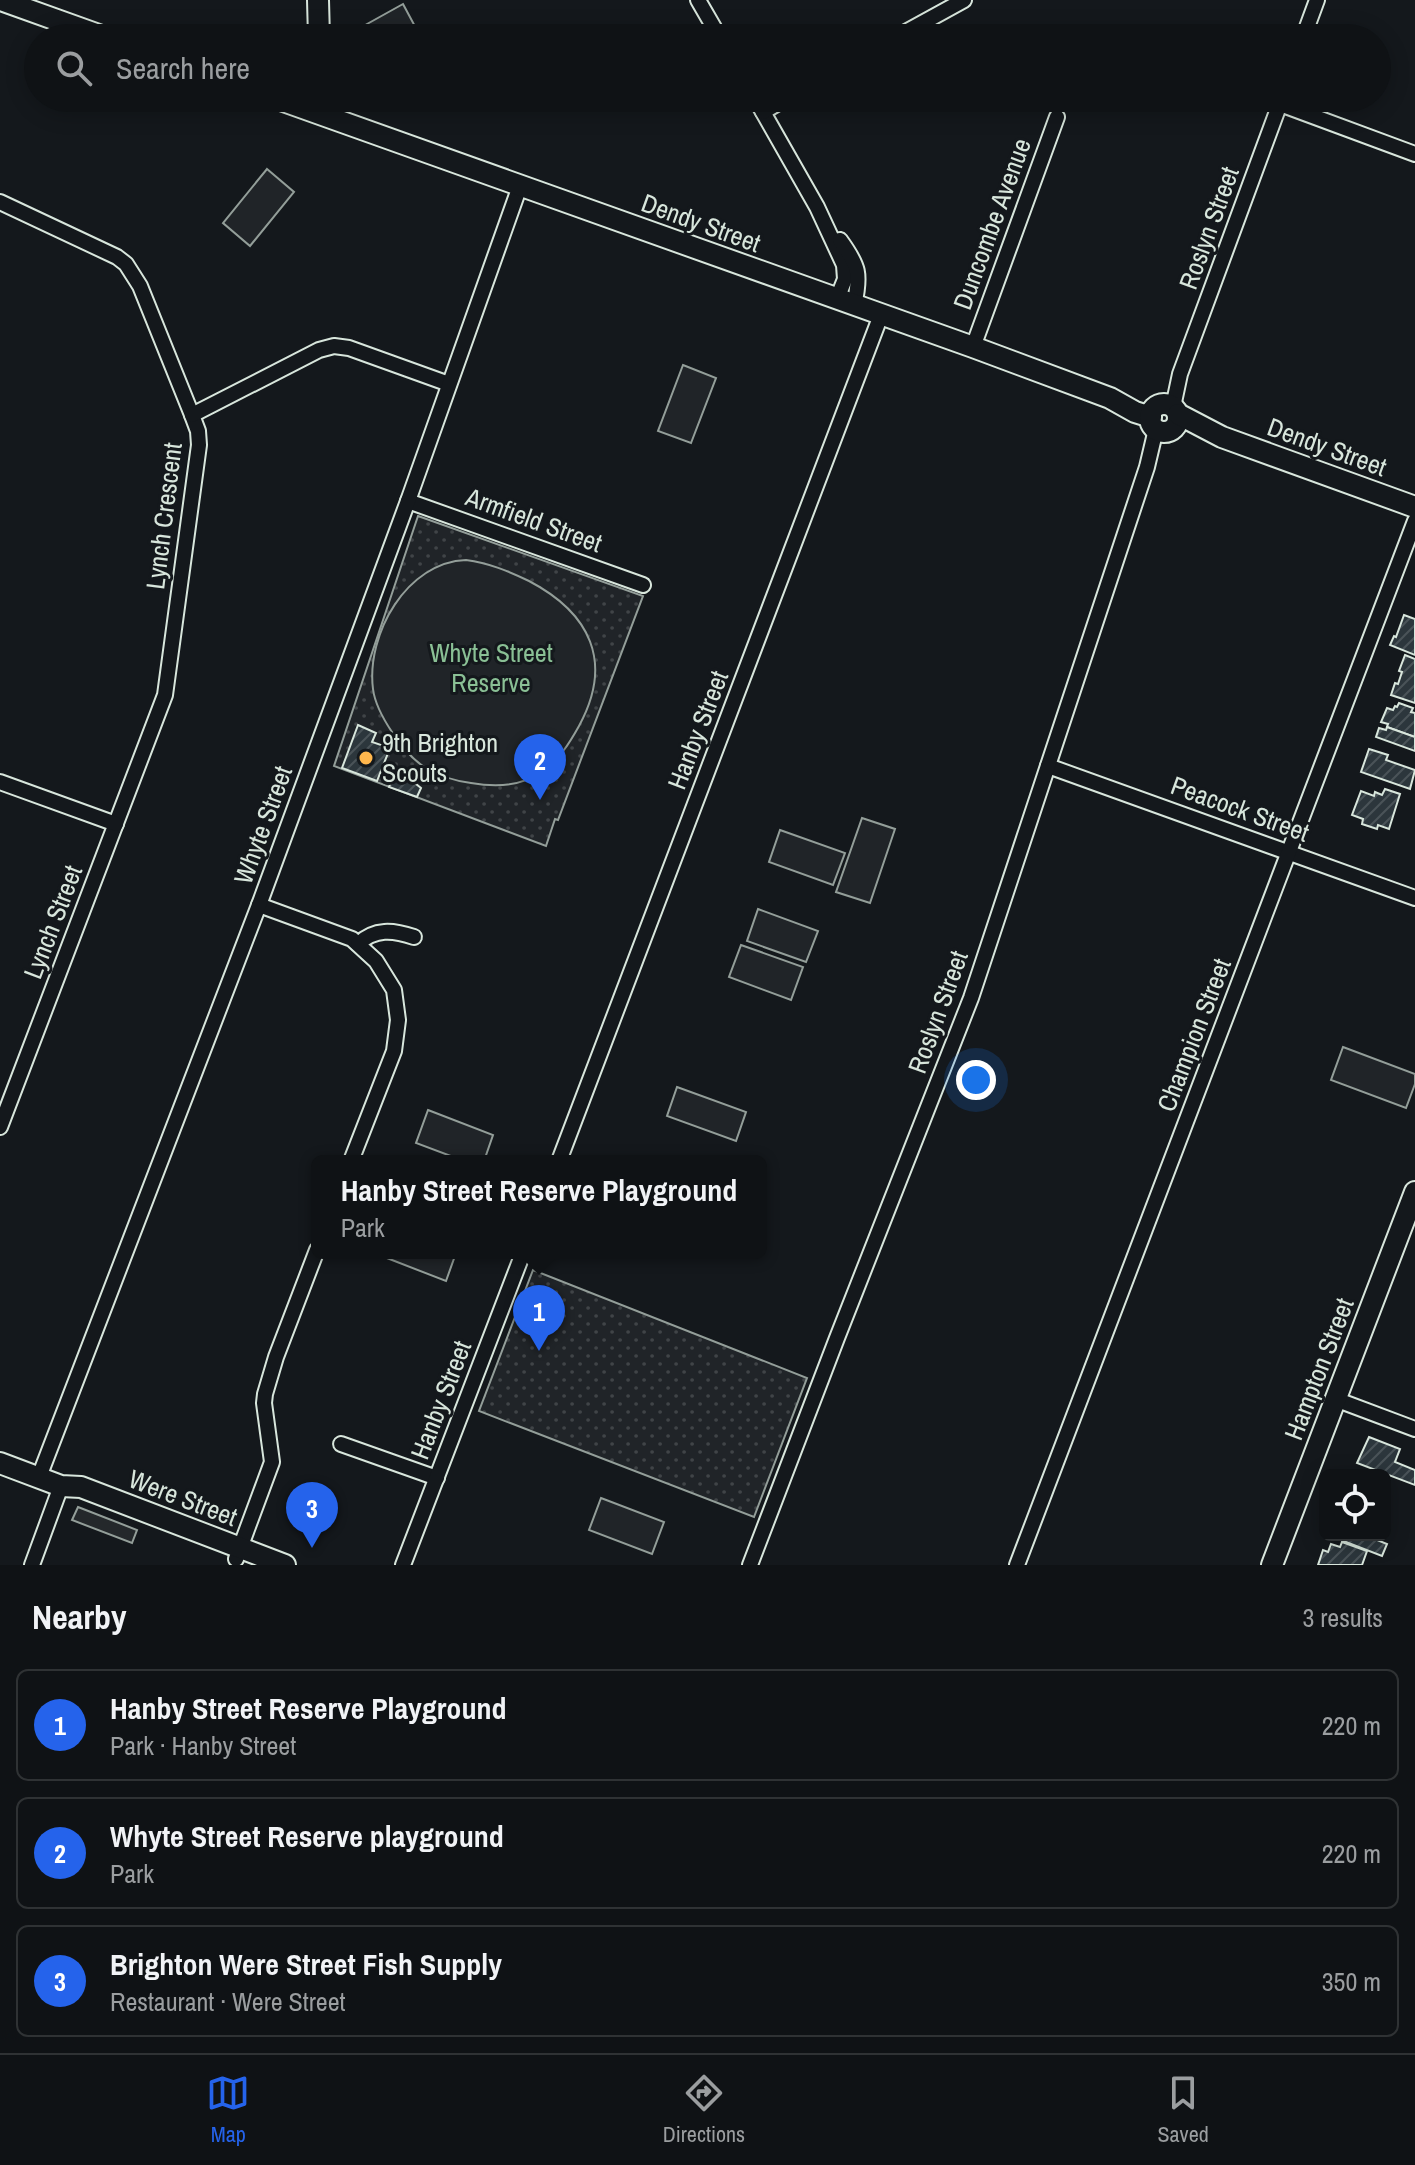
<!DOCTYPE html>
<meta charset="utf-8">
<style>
:root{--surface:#0f1215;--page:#1d2022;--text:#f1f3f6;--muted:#9b9ea0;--line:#2f3234;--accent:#2563eb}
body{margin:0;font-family:"Archivo Narrow",sans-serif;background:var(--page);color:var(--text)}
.controls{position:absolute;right:24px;bottom:24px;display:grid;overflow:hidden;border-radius:12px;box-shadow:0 4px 20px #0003}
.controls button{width:72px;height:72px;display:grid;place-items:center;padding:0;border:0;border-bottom:2px solid var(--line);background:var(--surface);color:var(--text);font:40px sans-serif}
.you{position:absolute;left:976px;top:1080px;width:28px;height:28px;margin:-20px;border:6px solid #fff;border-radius:50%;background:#1a73e8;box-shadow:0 0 0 12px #1a73e833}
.badge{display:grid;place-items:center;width:52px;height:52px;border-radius:50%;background:var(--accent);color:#fff;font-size:26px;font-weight:700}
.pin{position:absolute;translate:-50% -66px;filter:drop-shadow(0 2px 4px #0008)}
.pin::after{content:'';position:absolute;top:42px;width:28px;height:24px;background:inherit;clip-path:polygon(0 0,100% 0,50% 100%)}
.popup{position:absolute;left:311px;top:1155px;width:456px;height:104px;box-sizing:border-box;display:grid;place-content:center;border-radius:12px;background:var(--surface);filter:drop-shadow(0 2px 6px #0005);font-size:26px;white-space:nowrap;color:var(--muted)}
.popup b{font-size:30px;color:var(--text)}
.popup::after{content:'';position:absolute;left:50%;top:100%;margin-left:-16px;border:16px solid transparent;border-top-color:var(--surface)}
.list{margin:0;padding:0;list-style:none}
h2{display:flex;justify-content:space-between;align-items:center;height:104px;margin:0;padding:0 32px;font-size:34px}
h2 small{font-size:26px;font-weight:400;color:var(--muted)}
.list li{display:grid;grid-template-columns:52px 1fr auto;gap:24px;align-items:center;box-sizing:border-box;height:112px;margin:0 16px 16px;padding:0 16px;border:2px solid var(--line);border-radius:12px}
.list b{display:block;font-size:30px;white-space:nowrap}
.list p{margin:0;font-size:26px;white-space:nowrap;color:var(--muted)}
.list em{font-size:26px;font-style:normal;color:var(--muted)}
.icon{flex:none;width:44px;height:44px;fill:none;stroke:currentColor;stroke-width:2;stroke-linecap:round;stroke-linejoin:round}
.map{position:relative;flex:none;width:1415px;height:1565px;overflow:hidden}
.search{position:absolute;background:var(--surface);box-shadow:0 4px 20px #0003;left:24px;right:24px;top:24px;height:88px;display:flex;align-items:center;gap:20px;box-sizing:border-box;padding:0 28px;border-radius:44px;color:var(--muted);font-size:30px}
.sheet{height:488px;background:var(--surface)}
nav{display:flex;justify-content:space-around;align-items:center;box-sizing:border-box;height:112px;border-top:2px solid var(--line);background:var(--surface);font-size:22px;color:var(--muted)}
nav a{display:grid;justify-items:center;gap:4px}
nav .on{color:var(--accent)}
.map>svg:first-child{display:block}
.park{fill:url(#park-dots);stroke:#939e99;stroke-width:2}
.pitch{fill:#202428;stroke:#939e99;stroke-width:2}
.parking{fill:#24282b;stroke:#939e99;stroke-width:2}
.building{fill:url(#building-hatch);stroke:#d8e6dc;stroke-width:2}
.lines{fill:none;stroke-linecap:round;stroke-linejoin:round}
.street-casing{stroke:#d8e6dc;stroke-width:18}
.secondary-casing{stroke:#d8e6dc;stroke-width:24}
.street{stroke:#14181c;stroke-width:14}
.secondary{stroke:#14181c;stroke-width:20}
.poi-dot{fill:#ffb74d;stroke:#14181c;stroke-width:3}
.labels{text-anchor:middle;stroke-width:6;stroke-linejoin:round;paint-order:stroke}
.street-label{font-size:26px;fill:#d8e6dc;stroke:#14181c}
.park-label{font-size:26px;fill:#8ac095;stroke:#14181c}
.poi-label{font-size:26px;fill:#d8e6dc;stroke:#14181c;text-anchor:start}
</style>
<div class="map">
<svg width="1415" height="1565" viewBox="0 0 1415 1565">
<defs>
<pattern id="park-dots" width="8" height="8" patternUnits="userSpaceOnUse" patternTransform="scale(2)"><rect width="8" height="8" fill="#202428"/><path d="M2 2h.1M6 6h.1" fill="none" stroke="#404447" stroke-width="1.8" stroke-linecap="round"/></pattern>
<pattern id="building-hatch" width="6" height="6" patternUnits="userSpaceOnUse" patternTransform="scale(2)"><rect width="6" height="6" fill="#2c363c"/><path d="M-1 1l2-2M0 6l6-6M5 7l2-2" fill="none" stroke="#4a5358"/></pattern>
</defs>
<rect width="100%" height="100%" fill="#14181c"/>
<!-- park -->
<g class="park">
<path d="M 418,516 L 643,596 L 558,820 L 555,819 L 546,846 L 334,766 Z"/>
<path d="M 533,1270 L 807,1378 L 754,1517 L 479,1411 Z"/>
</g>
<!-- pitch -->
<g class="pitch">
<path d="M 403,4 L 418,32 L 416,36 L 413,38 L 342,38 Z"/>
<path d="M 267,169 L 294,192 L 250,246 L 223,223 Z"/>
<path d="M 683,365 L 716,378 L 691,443 L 658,431 Z"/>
<path d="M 466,560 C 489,563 508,571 529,581 C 590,613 614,662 579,726 C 569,744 559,760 541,772 C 521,787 495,787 471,783 C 456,781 439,776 426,768 C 404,755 376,713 373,689 C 366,634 407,562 466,560 Z"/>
<path d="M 862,818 L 895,829 L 870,903 L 836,892 Z"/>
<path d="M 780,830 L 845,853 L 833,885 L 769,862 Z"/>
<path d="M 758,909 L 818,931 L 806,962 L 747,941 Z"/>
<path d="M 741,945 L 803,967 L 791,1000 L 729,977 Z"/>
<path d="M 1343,1047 L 1415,1074 L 1415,1084 L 1406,1108 L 1331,1080 Z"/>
<path d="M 677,1087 L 746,1112 L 736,1141 L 667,1116 Z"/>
<path d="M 428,1110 L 493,1135 L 484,1161 L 464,1161 L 416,1143 Z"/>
<path d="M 374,1253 L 456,1253 L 446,1281 Z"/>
<path d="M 601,1498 L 664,1522 L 652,1554 L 589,1530 Z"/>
</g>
<!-- parking -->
<path class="parking" d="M 78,1507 L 137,1530 L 132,1543 L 72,1520 Z"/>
<!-- building -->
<g class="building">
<path d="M 1404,615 L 1415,619 L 1415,655 L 1390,645 L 1394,636 L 1396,637 Z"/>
<path d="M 1405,655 L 1415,659 L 1415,703 L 1391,695 L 1395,683 L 1398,684 L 1402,672 L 1399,671 Z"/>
<path d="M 1399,703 L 1413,708 L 1411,712 L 1415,713 L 1415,737 L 1387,727 L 1388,724 L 1381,722 L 1387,708 L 1393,710 L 1395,706 L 1397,707 Z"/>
<path d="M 358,725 L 376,733 L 372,742 L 390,748 L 377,781 L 342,768 Z"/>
<path d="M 1387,727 L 1415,737 L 1415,751 L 1376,737 L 1379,728 L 1386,730 Z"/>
<path d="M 1369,749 L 1388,755 L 1386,760 L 1415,770 L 1410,789 L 1361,772 Z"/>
<path d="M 394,774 L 411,780 L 421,788 L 417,797 L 389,787 Z"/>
<path d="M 1385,789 L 1400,794 L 1389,829 L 1378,825 L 1377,829 L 1362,824 L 1363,819 L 1352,815 L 1361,791 L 1374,796 L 1375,792 L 1382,795 Z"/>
<path d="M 1369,1437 L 1400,1449 L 1395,1462 L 1415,1470 L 1415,1485 L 1357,1463 Z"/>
<path d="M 1334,1535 L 1379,1535 L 1377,1540 L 1387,1544 L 1382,1556 L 1333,1537 Z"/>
<path d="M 1342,1542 L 1367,1551 L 1362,1565 L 1318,1565 L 1323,1550 L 1328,1552 L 1331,1544 L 1340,1547 Z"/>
</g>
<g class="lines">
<defs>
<g id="street">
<path d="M 698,0 L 720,38"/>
<path d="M 895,38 L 964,0"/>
<path d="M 1303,38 L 1317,0"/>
<path d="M 755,98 L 817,207 L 844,265 L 845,279 L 837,299"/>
<path d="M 1280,104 L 1415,154"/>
<path d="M 763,112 L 787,98"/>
<path d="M 0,202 L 117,257 L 126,264 L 140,286 L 192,415 L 198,431 L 199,445 L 165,695 L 0,1127"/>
<path d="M 840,240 C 859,266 861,274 854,306"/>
<path d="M 973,347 L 1057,117"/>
<path d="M 1173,407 L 1180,374 L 1282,98"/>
<path d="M 192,415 L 319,350 L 334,346 L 349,348 L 449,384"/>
<path d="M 408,501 L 643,585"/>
<path d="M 1048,766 L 1415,898"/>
<path d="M 0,782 L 116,824"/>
<path d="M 259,905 L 352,939 L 376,961 L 394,990 L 398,1020 L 394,1051 L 351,1161"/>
<path d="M 358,944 C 375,928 393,930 414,937"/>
<path d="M 559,1161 L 881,315"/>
<path d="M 1335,1399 L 1415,1429"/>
<path d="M 341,1444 L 437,1478"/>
<path d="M 39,1477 L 259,905 L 408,501 L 520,186"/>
<path d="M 236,1559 L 272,1462 L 264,1403 L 265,1394 L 276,1357 L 317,1250"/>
<path d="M 32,1565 L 61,1486"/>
<path d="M 403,1565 L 523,1253"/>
<path d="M 750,1565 L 837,1338 L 971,998 L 1147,467 L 1156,429"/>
<path d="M 1017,1565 L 1415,521"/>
</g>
<g id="secondary">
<path d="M 1,0 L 107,38"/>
<path d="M 318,0 L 319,38"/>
<path d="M 275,98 L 973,347 L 1110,398 L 1135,412 L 1151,417"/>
<circle cx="1164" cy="418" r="14"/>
<path d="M 1178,414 L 1222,437 L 1415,507"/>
<path d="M 0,1463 L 61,1486 L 81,1487 L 285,1565"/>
<path d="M 1272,1565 L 1415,1192"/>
</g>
</defs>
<!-- street casing -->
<use href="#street" class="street-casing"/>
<!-- secondary casing -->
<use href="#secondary" class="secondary-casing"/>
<!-- street -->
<use href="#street" class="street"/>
<!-- secondary -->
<use href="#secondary" class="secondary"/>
</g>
<!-- markers -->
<circle class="poi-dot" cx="366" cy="758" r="8"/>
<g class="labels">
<!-- street labels -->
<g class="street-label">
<text transform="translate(701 223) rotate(20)" y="9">Dendy Street</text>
<text transform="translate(992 224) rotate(-70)" y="9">Duncombe Avenue</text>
<text transform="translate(1209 228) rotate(-70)" y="9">Roslyn Street</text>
<text transform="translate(1327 447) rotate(20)" y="9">Dendy Street</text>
<text transform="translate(164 516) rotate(-83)" y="9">Lynch Crescent</text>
<text transform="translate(534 520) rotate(20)" y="9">Armfield Street</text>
<text transform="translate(698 730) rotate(-69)" y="9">Hanby Street</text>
<text transform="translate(1240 809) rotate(20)" y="9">Peacock Street</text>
<text transform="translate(263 825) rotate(-70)" y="9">Whyte Street</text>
<text transform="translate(53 922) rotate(-69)" y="9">Lynch Street</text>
<text transform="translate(938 1012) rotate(-70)" y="9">Roslyn Street</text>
<text transform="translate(1194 1035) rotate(-69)" y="9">Champion Street</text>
<text transform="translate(1319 1369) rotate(-69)" y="9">Hampton Street</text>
<text transform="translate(441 1400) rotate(-69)" y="9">Hanby Street</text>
<text transform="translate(183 1498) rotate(21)" y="9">Were Street</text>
</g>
<!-- park labels -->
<g class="park-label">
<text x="491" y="662">Whyte Street<tspan x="491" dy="30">Reserve</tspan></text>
</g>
<!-- poi labels -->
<g class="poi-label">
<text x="382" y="752">9th Brighton<tspan x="382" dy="30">Scouts</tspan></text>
</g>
</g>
</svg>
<div class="controls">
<button><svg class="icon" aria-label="locate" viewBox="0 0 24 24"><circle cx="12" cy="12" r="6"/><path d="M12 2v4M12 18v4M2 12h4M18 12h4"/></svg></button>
</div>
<div class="you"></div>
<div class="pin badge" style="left:539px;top:1351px">1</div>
<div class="popup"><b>Hanby Street Reserve Playground</b>Park</div>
<div class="pin badge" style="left:540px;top:800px">2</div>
<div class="pin badge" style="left:312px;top:1548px">3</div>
<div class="search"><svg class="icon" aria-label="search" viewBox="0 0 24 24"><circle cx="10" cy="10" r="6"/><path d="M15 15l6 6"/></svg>Search here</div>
</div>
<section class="sheet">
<h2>Nearby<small>3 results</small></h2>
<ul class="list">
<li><span class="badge">1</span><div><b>Hanby Street Reserve Playground</b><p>Park · Hanby Street</p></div><em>220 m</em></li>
<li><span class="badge">2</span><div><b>Whyte Street Reserve playground</b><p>Park</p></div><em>220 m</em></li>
<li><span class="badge">3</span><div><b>Brighton Were Street Fish Supply</b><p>Restaurant · Were Street</p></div><em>350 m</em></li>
</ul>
</section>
<nav>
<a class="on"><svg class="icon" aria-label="map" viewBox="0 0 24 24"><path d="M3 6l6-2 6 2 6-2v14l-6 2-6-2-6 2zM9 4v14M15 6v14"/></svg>Map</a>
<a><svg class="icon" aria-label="directions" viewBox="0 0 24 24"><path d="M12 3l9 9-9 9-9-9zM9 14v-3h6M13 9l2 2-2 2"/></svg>Directions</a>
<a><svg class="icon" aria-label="saved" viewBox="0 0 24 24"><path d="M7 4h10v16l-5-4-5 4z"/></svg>Saved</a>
</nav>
